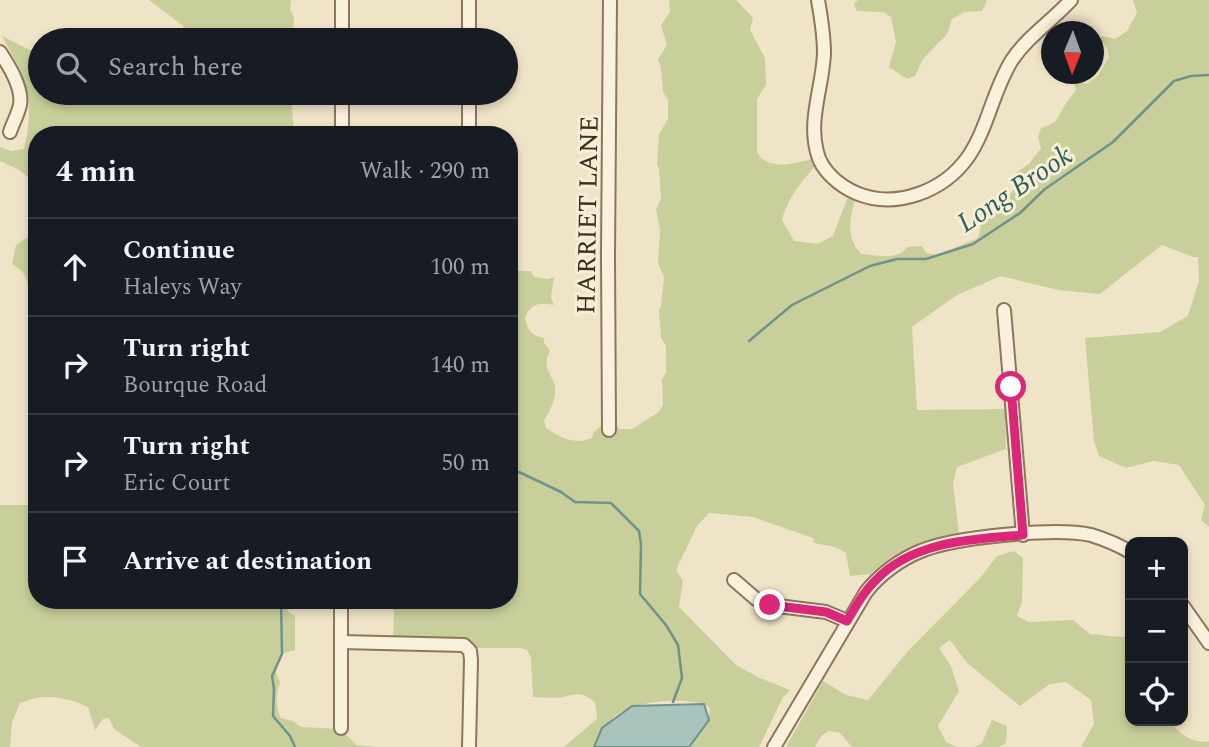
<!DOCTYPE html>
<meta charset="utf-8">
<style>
:root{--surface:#171b24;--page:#20242c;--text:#f1f3f6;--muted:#9ea1a6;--line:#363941}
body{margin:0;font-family:Spectral,serif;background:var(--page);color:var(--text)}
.controls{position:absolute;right:21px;bottom:21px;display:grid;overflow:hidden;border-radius:14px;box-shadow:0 4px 10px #0003}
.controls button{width:63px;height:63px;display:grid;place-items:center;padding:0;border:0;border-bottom:2px solid var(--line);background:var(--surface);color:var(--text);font:35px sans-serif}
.compass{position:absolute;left:1041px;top:21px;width:63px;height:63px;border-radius:50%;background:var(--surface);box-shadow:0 4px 10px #0003;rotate:181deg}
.stop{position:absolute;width:21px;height:21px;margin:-16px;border:5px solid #db2777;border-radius:50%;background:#fff}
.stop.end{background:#db2777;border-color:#fff;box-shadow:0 2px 7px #0008}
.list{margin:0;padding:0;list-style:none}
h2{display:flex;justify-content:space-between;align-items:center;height:91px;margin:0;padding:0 28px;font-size:30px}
h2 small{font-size:23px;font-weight:400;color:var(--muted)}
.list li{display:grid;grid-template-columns:46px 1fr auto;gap:21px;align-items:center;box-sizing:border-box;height:98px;padding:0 28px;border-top:2px solid var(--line)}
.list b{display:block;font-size:26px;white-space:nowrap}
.list p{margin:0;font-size:23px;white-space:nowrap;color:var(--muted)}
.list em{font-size:23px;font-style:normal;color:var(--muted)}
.icon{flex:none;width:38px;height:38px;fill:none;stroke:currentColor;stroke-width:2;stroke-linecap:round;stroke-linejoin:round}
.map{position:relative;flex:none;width:1209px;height:747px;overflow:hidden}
.search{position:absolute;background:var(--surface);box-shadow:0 4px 10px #0003;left:28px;top:28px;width:490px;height:77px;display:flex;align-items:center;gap:18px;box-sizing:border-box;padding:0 24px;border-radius:38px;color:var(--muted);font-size:26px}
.panel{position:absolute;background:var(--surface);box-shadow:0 4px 10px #0003;left:28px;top:126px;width:490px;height:483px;border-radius:28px}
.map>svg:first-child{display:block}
.green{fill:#c9cf9b}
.water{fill:#a9c4bc;stroke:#6f938a;stroke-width:2}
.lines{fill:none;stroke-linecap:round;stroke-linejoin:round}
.stream{stroke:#6f938a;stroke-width:2.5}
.minor-casing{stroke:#8d765c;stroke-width:16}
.minor{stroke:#faf1dc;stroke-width:12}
.route{stroke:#db2777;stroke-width:9}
.labels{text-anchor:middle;stroke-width:6;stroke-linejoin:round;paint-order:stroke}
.street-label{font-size:26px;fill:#3d2e20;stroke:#f7eed8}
.water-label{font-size:28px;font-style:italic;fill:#2f5d5a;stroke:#f7eed8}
</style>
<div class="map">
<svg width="1209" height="747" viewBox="0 0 1209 747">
<rect width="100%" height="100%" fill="#f0e4c8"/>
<!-- green -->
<g class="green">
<path d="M 149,0 L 291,0 L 290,9 L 294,17 L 293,37 L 284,40 L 192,40 L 182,25 Z"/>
<path d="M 669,0 L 736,0 L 753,18 L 750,30 L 765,58 L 766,85 L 757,99 L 757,152 C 769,174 802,162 820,156 L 821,159 C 805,178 788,196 782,220 L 794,241 L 818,244 L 833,236 L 851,189 L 857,191 C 852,214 843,234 861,254 C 876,255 898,261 907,247 L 922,246 L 926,253 L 937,255 L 978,238 L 981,227 L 978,219 L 985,211 L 986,204 L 990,202 L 1002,203 L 1019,184 L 1017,172 L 1029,164 L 1041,148 L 1038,137 L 1041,128 C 1060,122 1056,119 1065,105 C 1068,100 1073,95 1076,90 L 1073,79 L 1087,84 L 1098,76 L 1109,57 L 1107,47 L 1099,40 L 1102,36 L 1115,39 L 1127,31 L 1137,13 L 1133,0 L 1209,0 L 1209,527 L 1201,520 L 1205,505 L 1179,465 L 1153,461 L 1126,468 L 1099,456 L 1094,441 L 1085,338 L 1160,332 L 1188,316 L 1199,280 L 1198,257 L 1193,257 L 1162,245 L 1100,294 L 1058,290 L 1001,276 L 957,295 L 912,327 L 917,410 L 1005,409 L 1006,449 L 957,467 L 953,484 L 959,534 L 927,540 L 892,557 L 870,574 L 850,576 L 846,553 L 835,547 L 814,543 L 813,538 L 753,517 L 709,513 L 697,526 L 676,570 L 683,581 L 679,607 L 736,665 L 760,678 L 790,690 L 783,697 L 759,747 L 689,747 C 698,732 709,724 710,708 C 690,695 634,701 615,716 C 604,725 599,734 594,747 L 564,747 L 597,719 L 595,702 C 582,692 577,693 563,697 C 554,699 542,697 533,697 L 531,658 L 527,650 L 521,648 L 468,648 L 393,640 L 394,612 L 389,600 L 509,600 L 509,280 L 518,271 L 531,271 L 534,277 L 548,279 L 554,277 L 551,297 L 554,305 C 539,302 531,303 525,318 C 528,331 531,335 544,338 L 544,343 L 550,350 C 543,365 548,369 554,383 C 558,393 551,411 544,420 L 546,428 C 561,438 574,445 592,438 L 593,433 L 609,418 L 620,429 L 632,429 L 659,412 L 663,405 L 662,380 L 666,372 L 666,346 L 661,338 L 659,312 L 661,305 L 664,277 L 658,263 L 660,230 L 656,209 L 661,199 L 659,169 L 657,164 L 659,134 L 668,119 L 668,100 L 663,92 L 661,69 L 658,59 L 667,45 L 661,25 L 670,12 Z"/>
<path d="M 858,0 L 987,0 L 982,11 L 965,12 L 952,19 L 947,34 L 923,59 L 915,76 L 907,79 L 889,67 L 896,42 L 891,17 L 883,12 L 857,11 L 854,4 Z"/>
<path d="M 2,36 L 40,55 L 40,93 L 291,93 L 294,135 L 37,135 L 37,186 L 21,171 L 0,161 L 0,147 L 11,151 L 24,149 C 36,98 26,80 2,36 Z"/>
<path d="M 37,231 L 37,421 L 34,420 C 34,390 37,297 24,274 C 22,270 16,267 12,264 L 16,245 Z"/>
<path d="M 37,480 L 37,600 L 286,600 L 288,612 L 295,616 L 295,650 L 282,654 C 275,664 274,671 280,682 C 276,694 275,706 281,718 L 293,721 L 301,727 L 341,729 L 356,745 L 376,747 L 141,747 L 114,729 L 109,718 L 103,719 L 95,730 L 88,707 C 64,696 44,693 20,703 L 12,722 L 10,747 L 0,747 L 0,505 L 30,505 L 32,487 Z"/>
<path d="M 1014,551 L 1023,558 L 1022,601 L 1017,616 L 1029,622 L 1073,620 L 1090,634 C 1101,634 1122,639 1130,636 L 1130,721 L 1169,721 C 1178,732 1194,745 1209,741 L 1209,747 L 1081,747 L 1094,724 L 1091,700 L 1066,682 L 1050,684 L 1020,706 L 967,663 L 950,640 L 939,648 L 951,666 L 959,691 L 938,726 L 946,742 L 957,747 L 852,747 L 840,733 L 829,731 L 821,736 L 815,747 L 786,747 L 823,681 L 846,695 L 868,700 L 908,651 L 981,577 L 997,556 Z"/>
<path d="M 992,720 L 1007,726 L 1006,743 L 999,747 L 975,747 L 982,743 Z"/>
</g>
<!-- water -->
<path class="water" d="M 704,704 L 709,720 L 689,747 L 594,747 L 602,728 L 632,706 Z"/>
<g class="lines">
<!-- stream -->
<g class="stream">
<path d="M 749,341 L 792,305 L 870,266 L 897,259 L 926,259 L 973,244 L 1020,213 L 1045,189 L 1113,142 L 1174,81 L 1191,76 L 1209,75"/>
<path d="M 509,479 L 519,472 L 561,492 L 575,502 L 611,503 L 639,531 L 641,544 L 640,594 L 666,625 L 678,645 L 682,678 L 673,702"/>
<path d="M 281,600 L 282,654 L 272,676 L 274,689 L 273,716 L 290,736 L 295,747"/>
</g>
<defs>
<g id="minor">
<path d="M 342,0 L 342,40"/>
<path d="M 818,0 C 821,17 824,35 824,53 C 823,86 808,119 817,152 C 821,171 840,186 856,193 C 896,210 944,191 968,157 C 988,128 993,90 1012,60 C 1028,36 1052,21 1071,0"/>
<path d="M 469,40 L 469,0"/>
<path d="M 0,52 C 9,66 23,88 20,105 C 18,114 13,123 10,132"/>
<path d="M 342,93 L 342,135"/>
<path d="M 469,135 L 469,93"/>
<path d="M 1004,310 L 1023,535"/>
<path d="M 609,430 L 608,256 L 610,0"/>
<path d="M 734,580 L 756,599 L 770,605 L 826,612 L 847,621"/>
<path d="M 1183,606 L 1209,643"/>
<path d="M 341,642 L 464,645 L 470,651 L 471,660 L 469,747"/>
<path d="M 341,728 L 341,600"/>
<path d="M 774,747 L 866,592 C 880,574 901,559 921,551 C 955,537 1056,527 1091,535 C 1104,539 1119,545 1130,552"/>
</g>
</defs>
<!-- minor casing -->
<use href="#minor" class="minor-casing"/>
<!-- minor -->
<use href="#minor" class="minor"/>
</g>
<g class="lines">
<!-- route -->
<path class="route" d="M 770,605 L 826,612 L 847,621 C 855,608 863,592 875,581 C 912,541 973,539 1023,535 L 1011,387"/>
</g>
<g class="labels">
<!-- street labels -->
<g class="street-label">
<text transform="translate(587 215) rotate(-89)" y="9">HARRIET LANE</text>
</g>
<!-- water labels -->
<g class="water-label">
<text transform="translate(1014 188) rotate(-34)" y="10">Long Brook</text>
</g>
</g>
</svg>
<div class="controls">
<button>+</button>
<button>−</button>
<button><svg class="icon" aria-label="locate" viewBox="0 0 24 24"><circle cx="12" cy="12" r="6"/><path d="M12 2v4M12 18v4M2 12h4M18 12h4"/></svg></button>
</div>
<svg class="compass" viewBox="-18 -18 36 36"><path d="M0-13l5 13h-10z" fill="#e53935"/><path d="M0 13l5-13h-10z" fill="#9ea1a6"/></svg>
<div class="stop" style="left:1011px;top:387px"></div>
<div class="stop end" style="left:770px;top:605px"></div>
<div class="search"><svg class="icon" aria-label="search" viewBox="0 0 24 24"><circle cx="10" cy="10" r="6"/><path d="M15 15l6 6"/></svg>Search here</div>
<section class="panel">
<h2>4 min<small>Walk · 290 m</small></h2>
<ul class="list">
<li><svg class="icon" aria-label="ahead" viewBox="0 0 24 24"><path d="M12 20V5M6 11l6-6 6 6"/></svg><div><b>Continue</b><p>Haleys Way</p></div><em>100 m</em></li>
<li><svg class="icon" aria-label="right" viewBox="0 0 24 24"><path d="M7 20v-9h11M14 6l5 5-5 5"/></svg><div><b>Turn right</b><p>Bourque Road</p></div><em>140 m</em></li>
<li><svg class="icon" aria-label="right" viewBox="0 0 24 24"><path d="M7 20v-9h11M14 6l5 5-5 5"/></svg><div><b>Turn right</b><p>Eric Court</p></div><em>50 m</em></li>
<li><svg class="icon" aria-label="arrive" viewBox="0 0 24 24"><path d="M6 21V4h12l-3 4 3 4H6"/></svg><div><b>Arrive at destination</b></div></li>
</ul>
</section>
</div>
